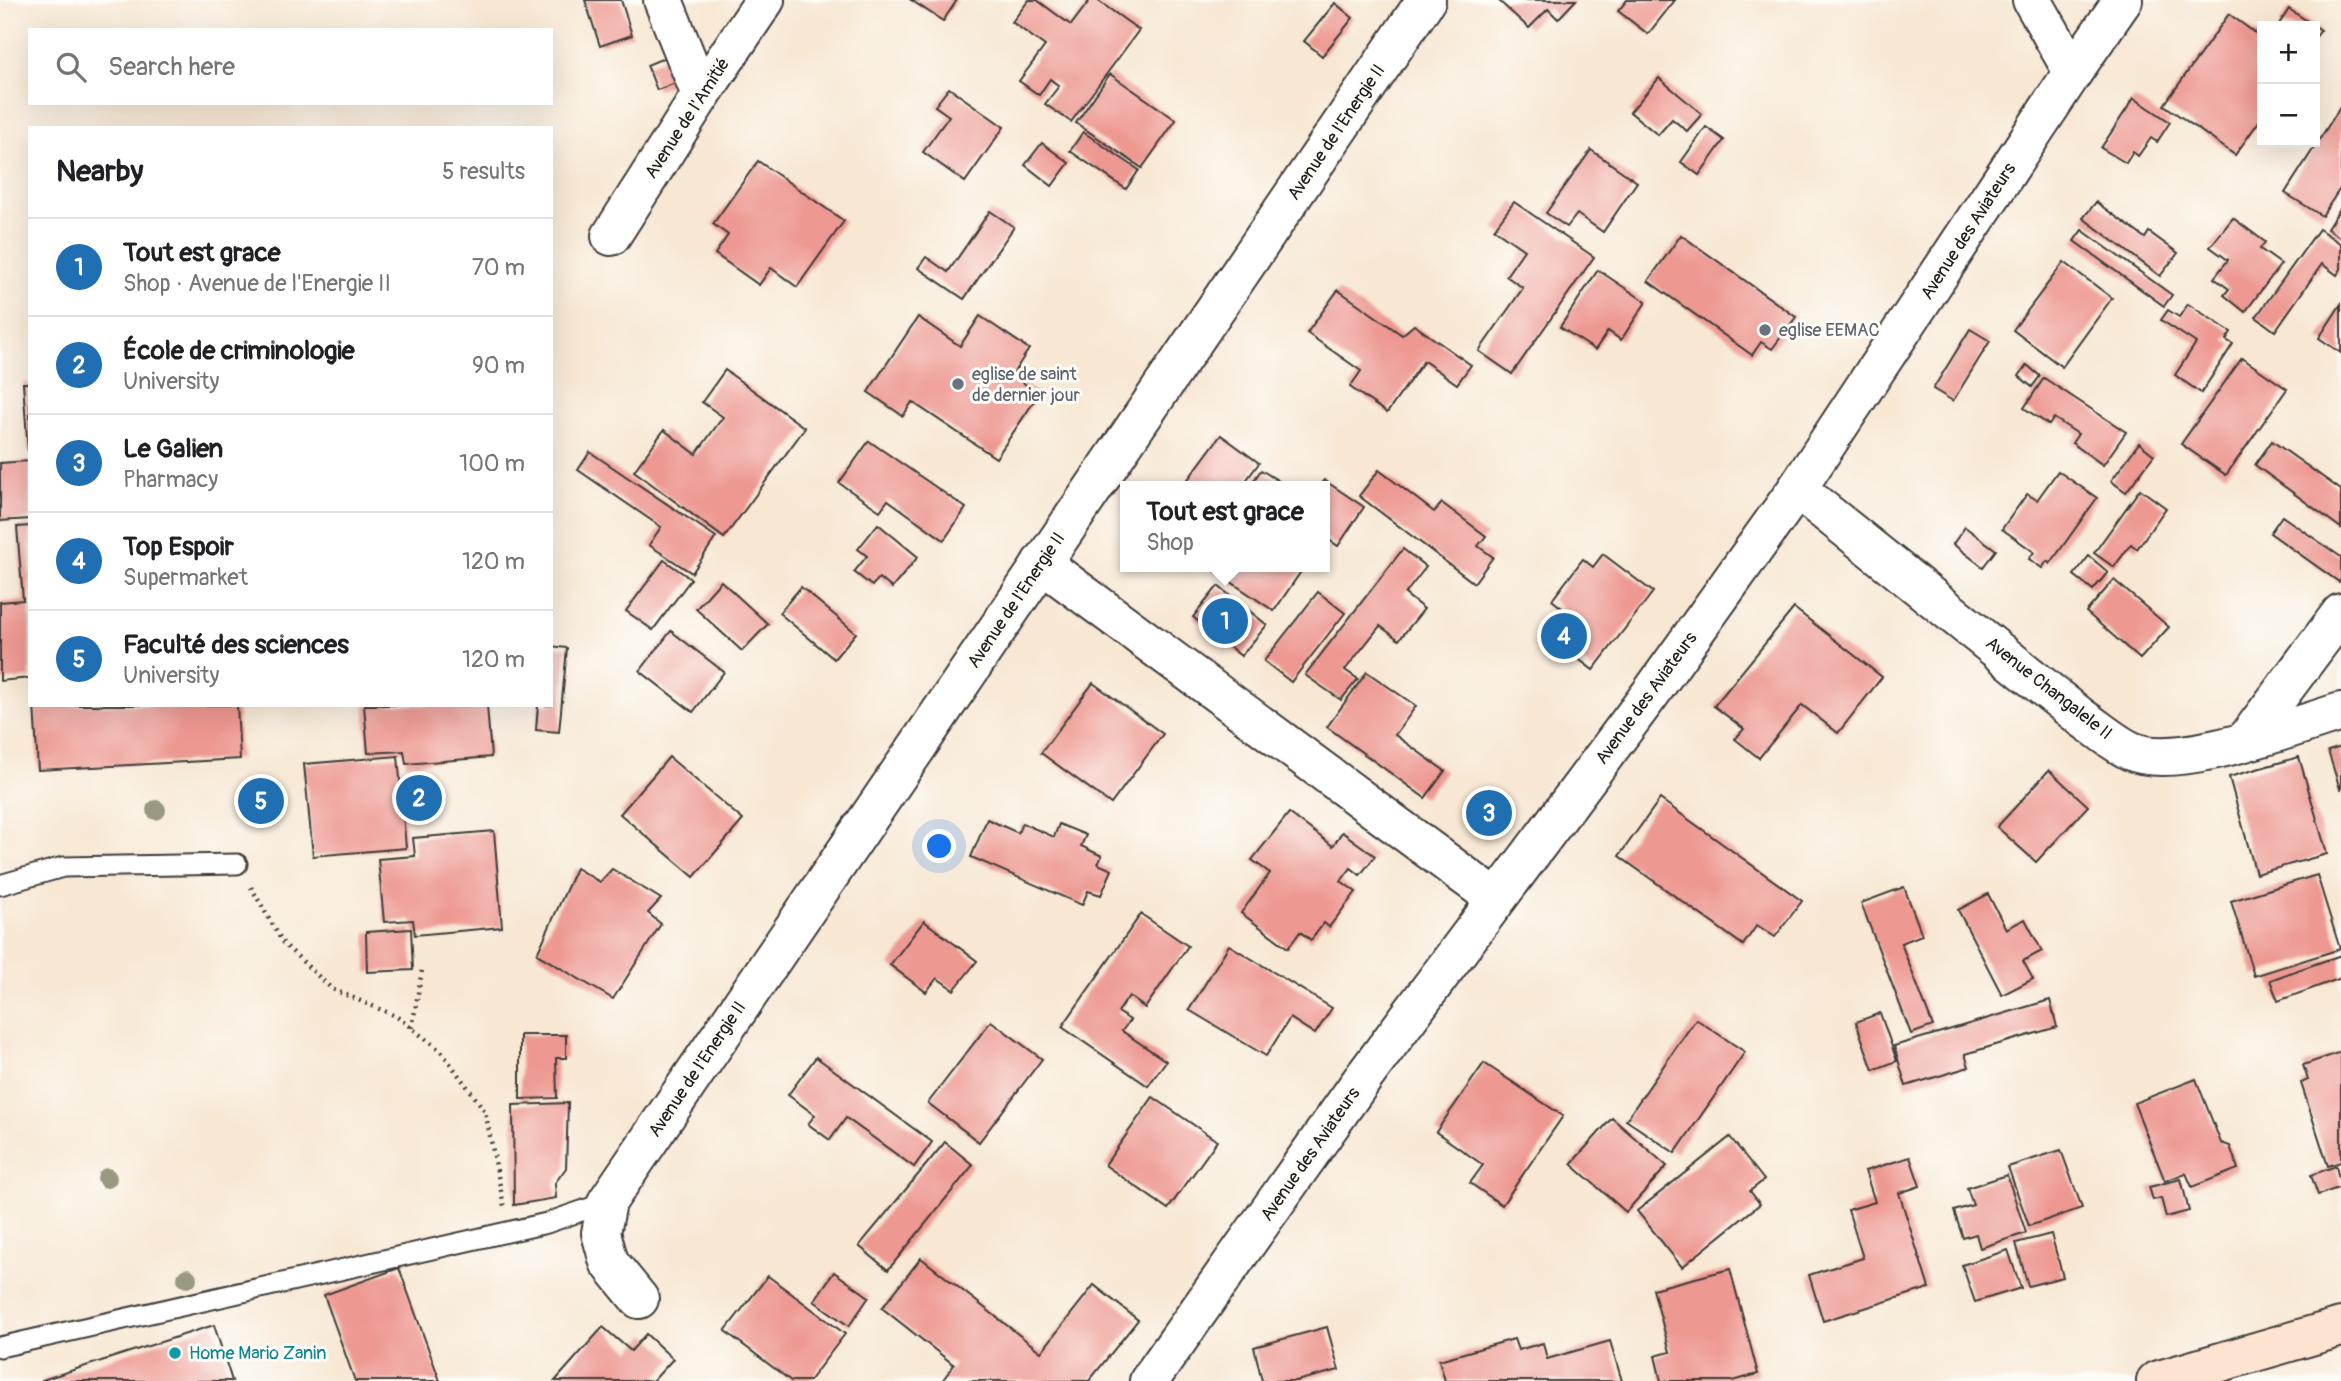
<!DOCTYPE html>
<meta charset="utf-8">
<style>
:root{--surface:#fff;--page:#f6f6f6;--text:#202124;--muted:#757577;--line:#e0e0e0;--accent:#1f6fb2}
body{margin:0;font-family:Pangolin,sans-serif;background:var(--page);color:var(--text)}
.controls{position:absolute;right:21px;top:21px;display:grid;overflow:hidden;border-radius:0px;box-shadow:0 7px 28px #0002}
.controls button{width:63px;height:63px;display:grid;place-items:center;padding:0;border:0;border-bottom:2px solid var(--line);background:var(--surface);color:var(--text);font:35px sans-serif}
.you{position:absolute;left:940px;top:847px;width:24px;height:24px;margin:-18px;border:5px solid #fff;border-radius:50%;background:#1a73e8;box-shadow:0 0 0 10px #1a73e833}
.badge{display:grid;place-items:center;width:46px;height:46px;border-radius:50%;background:var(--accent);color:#fff;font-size:23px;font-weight:700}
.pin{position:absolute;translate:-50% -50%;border:4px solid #fff;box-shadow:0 2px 7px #0006}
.popup{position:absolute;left:1120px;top:481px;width:210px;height:91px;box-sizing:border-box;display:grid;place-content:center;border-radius:0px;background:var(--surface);filter:drop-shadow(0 2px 5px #0005);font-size:23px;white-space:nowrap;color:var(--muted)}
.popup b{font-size:26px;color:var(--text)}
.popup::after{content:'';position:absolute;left:50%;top:100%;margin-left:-14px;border:14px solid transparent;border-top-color:var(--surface)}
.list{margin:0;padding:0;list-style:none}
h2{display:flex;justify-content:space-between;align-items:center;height:91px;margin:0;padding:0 28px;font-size:30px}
h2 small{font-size:23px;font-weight:400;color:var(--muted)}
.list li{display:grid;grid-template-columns:46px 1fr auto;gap:21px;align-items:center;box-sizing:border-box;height:98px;padding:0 28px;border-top:2px solid var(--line)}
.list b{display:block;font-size:26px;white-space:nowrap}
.list p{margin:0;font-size:23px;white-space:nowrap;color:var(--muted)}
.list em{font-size:23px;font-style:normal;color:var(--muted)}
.icon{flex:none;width:38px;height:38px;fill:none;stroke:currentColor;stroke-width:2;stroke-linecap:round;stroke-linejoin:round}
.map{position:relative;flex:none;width:2341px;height:1381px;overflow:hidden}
.search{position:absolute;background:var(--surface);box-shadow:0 7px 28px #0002;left:28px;top:28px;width:525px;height:77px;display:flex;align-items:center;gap:18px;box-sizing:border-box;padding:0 24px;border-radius:0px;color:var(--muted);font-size:26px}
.panel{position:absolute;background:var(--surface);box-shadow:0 7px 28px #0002;left:28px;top:126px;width:525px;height:581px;border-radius:0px}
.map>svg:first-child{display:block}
.building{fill:#ed9891}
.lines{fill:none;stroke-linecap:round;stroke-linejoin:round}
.lane-casing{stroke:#3d3a37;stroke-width:23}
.street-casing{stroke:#3d3a37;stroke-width:42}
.secondary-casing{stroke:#3d3a37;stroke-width:42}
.path{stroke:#3d3a37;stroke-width:4.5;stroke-dasharray:2 5;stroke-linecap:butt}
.lane{stroke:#fff;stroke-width:19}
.street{stroke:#fff;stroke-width:38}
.secondary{stroke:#fde4d1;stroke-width:38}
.tree{fill:#989980}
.worship-dot{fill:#6b7280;stroke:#fdfcf7;stroke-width:2.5}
.culture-dot{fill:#0f9aa8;stroke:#fdfcf7;stroke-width:2.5}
.labels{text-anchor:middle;stroke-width:6;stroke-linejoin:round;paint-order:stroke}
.street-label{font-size:18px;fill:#1c1c1c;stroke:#fdfcf7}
.worship-label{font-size:18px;fill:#5b616d;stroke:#fdfcf7;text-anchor:start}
.culture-label{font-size:18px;fill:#0d838f;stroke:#fdfcf7;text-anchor:start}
</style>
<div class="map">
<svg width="2341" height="1381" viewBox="0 0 2341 1381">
<rect width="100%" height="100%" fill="#fdfcf7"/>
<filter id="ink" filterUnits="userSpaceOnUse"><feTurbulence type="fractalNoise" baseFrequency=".0143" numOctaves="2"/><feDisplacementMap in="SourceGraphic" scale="14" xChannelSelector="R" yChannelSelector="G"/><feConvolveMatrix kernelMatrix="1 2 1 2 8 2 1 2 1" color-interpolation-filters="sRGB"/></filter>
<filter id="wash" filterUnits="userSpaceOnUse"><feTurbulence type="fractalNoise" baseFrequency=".00686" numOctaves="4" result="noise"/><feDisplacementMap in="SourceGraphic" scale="28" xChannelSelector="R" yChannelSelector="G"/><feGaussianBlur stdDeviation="1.57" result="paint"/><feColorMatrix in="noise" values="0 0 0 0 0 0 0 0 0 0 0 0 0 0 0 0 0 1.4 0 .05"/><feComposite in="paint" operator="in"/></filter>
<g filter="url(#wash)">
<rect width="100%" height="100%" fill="#f7e7d3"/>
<g id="blocks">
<!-- building -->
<g class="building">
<path d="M 585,0 L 621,0 L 632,35 L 600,46 Z"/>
<path d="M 911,0 L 957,0 L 943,21 Z"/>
<path d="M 1029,0 L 1037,0 L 1071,25 L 1090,0 L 1097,0 L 1139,30 L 1071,122 L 1045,104 L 1059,86 L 1050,79 L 1039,95 L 1019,81 L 1045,46 L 1012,22 Z"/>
<path d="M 1498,0 L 1576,0 L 1558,19 L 1548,9 L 1529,28 Z"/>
<path d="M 1627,0 L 1675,0 L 1648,34 L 1618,11 Z"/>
<path d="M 1335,3 L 1353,18 L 1322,56 L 1304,41 Z"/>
<path d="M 2289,9 L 2321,30 L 2315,38 L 2315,26 L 2282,26 L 2279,24 Z"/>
<path d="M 2229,14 L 2262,38 L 2262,117 L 2235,155 L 2164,105 Z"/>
<path d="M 666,57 L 676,83 L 657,90 L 647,65 Z"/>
<path d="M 1110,74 L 1176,120 L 1142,168 L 1076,123 Z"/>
<path d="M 1659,78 L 1702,114 L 1687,131 L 1672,119 L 1658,135 L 1630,112 Z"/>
<path d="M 949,88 L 1004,127 L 965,182 L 923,152 L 949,116 L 935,106 Z"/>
<path d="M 2134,98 L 2170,122 L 2157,142 L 2151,138 L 2138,156 L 2133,152 L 2126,163 L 2101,148 Z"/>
<path d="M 2341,106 L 2341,187 L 2322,216 L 2285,193 Z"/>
<path d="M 1706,127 L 1724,140 L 1699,175 L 1681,162 Z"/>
<path d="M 1083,132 L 1139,170 L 1126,189 L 1070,151 Z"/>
<path d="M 1042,143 L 1069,163 L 1052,186 L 1025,165 Z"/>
<path d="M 1591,150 L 1637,182 L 1603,232 L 1577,214 L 1567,227 L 1546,213 Z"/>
<path d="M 758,161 L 844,221 L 797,287 L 771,268 L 759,285 L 715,254 L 728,235 L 713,224 Z"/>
<path d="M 1514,202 L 1594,257 L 1512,374 L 1479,351 L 1523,288 L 1506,276 L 1524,250 L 1494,229 Z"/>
<path d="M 2096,202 L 2145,238 L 2149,232 L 2178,253 L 2160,276 L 2083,218 Z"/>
<path d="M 2341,207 L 2341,238 L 2327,229 Z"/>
<path d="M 990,211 L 1014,227 L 964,299 L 918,268 L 926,257 L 948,272 Z"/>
<path d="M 2233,218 L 2265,242 L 2260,249 L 2281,264 L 2245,312 L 2224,295 L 2229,289 L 2214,278 L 2228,260 L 2210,247 Z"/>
<path d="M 2319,229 L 2341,244 L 2341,269 L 2337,275 L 2322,264 L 2275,331 L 2256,317 Z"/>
<path d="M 2082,230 L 2172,295 L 2164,306 L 2074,241 Z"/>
<path d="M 1681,235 L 1796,317 L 1772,349 L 1761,342 L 1752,355 L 1648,281 Z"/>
<path d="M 2064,262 L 2112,298 L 2062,367 L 2013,330 Z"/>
<path d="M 1598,270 L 1646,302 L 1621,340 L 1608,331 L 1595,350 L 1560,327 Z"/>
<path d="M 1338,290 L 1402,335 L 1414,325 L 1471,365 L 1457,384 L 1424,361 L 1387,413 L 1350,387 L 1361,371 L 1307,333 Z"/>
<path d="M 2188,304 L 2231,332 L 2226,340 L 2233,344 L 2201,393 L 2175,375 L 2196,343 L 2161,320 L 2168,310 L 2179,317 Z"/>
<path d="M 2341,304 L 2341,353 L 2319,338 Z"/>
<path d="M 980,316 L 1029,349 L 1012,375 L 1039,394 L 996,458 L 912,402 L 903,416 L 868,392 L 918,317 L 960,346 Z"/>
<path d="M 1970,329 L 1990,341 L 1953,401 L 1933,389 Z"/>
<path d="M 2242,358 L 2287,389 L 2226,475 L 2181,444 Z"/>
<path d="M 2027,365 L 2040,376 L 2032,387 L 2019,376 Z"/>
<path d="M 725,370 L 805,428 L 724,538 L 634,471 L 664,430 L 696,454 L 723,417 L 702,402 Z"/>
<path d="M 2044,378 L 2126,432 L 2103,465 L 2072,443 L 2078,434 L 2054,418 L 2049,425 L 2024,408 Z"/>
<path d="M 23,383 L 30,383 L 30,450 L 28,451 Z"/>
<path d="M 1221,435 L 1259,463 L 1242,486 L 1183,486 Z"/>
<path d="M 869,441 L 966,508 L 944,540 L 888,500 L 880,511 L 839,483 Z"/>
<path d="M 2272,441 L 2341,490 L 2341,528 L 2255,465 Z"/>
<path d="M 2139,443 L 2154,455 L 2126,492 L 2111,481 Z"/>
<path d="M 590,452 L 716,537 L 692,573 L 649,545 L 661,527 L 578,470 Z"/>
<path d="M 30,461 L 30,519 L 0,521 L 0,463 Z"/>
<path d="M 1261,470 L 1287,486 L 1250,486 Z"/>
<path d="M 1379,470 L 1434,512 L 1442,503 L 1486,536 L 1478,546 L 1493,557 L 1474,583 L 1359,496 Z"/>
<path d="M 2058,471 L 2097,498 L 2050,564 L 2047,561 L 2042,568 L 2029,559 L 2034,552 L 2002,529 L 2027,494 L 2037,500 Z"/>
<path d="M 1324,480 L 1364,507 L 1338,546 L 1325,537 L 1325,486 L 1320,486 Z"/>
<path d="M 2140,489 L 2166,508 L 2137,549 L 2131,544 L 2114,567 L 2094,553 Z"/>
<path d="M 2282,516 L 2341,557 L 2341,579 L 2339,582 L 2270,533 Z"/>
<path d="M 878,524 L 918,557 L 892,588 L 879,578 L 872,586 L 854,572 L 867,556 L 858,549 Z"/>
<path d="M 30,526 L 30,678 L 0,681 L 0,602 L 23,600 L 17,527 Z"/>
<path d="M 1965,527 L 1996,550 L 1983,567 L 1953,544 Z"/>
<path d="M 1403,549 L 1426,567 L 1405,594 L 1424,609 L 1399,640 L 1380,626 L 1345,670 L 1358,679 L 1341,700 L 1305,675 Z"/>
<path d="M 1603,554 L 1653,592 L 1593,670 L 1543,632 L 1562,608 L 1552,600 L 1583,559 L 1593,567 Z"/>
<path d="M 2089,556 L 2108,572 L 2093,590 L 2074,575 Z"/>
<path d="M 664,560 L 691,579 L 653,630 L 626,611 Z"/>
<path d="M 1209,567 L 1304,567 L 1274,611 Z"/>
<path d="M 2114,580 L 2169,627 L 2140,659 L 2086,612 Z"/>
<path d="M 721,581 L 768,624 L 742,651 L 696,609 Z"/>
<path d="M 1218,586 L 1267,625 L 1241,656 L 1193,617 Z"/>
<path d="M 801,587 L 856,633 L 834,659 L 779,613 Z"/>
<path d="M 1318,592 L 1345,613 L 1291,682 L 1264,661 Z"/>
<path d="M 1794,608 L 1882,677 L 1838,733 L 1802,705 L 1759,758 L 1735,739 L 1744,729 L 1714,706 Z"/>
<path d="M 671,631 L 724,672 L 693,712 L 640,671 Z"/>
<path d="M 551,646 L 567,648 L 559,732 L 536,730 L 538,705 L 551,705 Z"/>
<path d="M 1367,672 L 1416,706 L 1395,735 L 1445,771 L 1425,798 L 1327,727 Z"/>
<path d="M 1093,683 L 1163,734 L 1111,804 L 1041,753 Z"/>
<path d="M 34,705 L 237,705 L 240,759 L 38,770 Z"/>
<path d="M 364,705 L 487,705 L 491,757 L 406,764 L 404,751 L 368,753 Z"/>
<path d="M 2341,747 L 2341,789 L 2340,789 L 2328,751 Z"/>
<path d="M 398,756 L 406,848 L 313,856 L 304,764 Z"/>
<path d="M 669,757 L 743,820 L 694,877 L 620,814 Z"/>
<path d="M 2299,757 L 2327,854 L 2256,874 L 2229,777 Z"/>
<path d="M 2049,770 L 2088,806 L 2036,862 L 1997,827 Z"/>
<path d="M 1660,799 L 1802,901 L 1775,937 L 1757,925 L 1743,945 L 1619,856 Z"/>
<path d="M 1289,813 L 1333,846 L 1342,832 L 1375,856 L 1360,875 L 1351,868 L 1341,881 L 1356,892 L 1329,927 L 1324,923 L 1311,940 L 1300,932 L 1288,948 L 1241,913 L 1270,873 L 1252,860 Z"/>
<path d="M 987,819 L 1018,833 L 1022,823 L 1054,837 L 1059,824 L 1086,835 L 1081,846 L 1102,856 L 1098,864 L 1112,870 L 1101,895 L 1088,891 L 1082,905 L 971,857 Z"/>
<path d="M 494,831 L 502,927 L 415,935 L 413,920 L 384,922 L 378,859 L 415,856 L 413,838 Z"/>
<path d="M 576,868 L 600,882 L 612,869 L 661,899 L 648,913 L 661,924 L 613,999 L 537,954 Z"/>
<path d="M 2317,875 L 2340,949 L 2254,976 L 2231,901 Z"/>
<path d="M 1904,887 L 1922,935 L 1901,943 L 1933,1026 L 1911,1034 L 1861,903 Z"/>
<path d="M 1988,894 L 2006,929 L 2025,919 L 2042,951 L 2023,961 L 2033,979 L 2002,995 L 1958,910 Z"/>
<path d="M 1141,914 L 1188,946 L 1145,1008 L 1129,996 L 1118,1012 L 1130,1020 L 1122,1031 L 1166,1061 L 1148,1086 L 1062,1027 Z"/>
<path d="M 924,921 L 977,961 L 954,990 L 937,978 L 926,992 L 890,965 Z"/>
<path d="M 411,929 L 413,970 L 367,972 L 366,932 Z"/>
<path d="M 1229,945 L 1332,1008 L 1315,1034 L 1290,1018 L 1266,1056 L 1189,1010 Z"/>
<path d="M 2341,955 L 2341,978 L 2278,1001 L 2270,980 Z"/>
<path d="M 2050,1000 L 2057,1027 L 1965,1054 L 1969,1067 L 1906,1086 L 1894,1046 Z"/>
<path d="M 1880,1013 L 1897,1061 L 1873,1070 L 1856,1022 Z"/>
<path d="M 1696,1019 L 1745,1052 L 1675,1153 L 1626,1120 Z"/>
<path d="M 991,1021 L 1042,1059 L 979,1142 L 928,1103 Z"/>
<path d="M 520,1035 L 566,1035 L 566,1058 L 556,1058 L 557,1098 L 520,1099 Z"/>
<path d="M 2341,1052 L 2341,1162 L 2328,1166 L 2301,1083 L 2308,1080 L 2303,1065 Z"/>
<path d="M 816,1057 L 932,1142 L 914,1167 L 846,1118 L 830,1140 L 808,1124 L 815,1115 L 788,1095 Z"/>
<path d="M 1484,1063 L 1563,1116 L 1502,1205 L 1470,1183 L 1483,1165 L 1436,1132 Z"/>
<path d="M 2196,1079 L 2221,1143 L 2230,1146 L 2238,1169 L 2192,1187 L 2186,1173 L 2165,1181 L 2134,1103 Z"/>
<path d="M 1153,1097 L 1217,1141 L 1168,1209 L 1105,1165 Z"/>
<path d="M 568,1103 L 566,1168 L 555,1183 L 556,1198 L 514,1205 L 513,1105 Z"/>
<path d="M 1612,1118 L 1667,1166 L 1626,1212 L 1571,1164 Z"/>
<path d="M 1730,1137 L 1764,1180 L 1750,1191 L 1760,1204 L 1682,1267 L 1637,1211 Z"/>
<path d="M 945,1142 L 973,1165 L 888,1270 L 859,1246 Z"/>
<path d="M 2061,1150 L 2082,1208 L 2029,1226 L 2008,1167 Z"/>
<path d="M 1910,1157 L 1920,1186 L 1899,1193 L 1929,1288 L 1823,1321 L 1809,1275 L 1863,1258 L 1848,1210 L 1875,1202 L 1865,1171 Z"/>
<path d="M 2336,1166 L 2341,1187 L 2318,1195 L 2311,1175 Z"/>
<path d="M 2007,1175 L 2026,1233 L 1980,1248 L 1976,1234 L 1963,1238 L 1954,1211 L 1973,1205 L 1967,1188 Z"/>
<path d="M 2181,1179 L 2189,1211 L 2166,1217 L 2161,1198 L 2153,1200 L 2149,1187 Z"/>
<path d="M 2051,1234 L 2063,1277 L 2028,1286 L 2016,1243 Z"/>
<path d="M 2008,1250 L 2021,1288 L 1975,1302 L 1962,1265 Z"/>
<path d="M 921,1258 L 1041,1352 L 1094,1285 L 1138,1320 L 1089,1381 L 942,1381 L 954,1365 L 882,1308 Z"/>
<path d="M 399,1268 L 440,1381 L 355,1381 L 324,1295 Z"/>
<path d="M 1730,1269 L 1758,1374 L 1732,1381 L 1661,1381 L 1655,1356 L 1670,1352 L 1653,1289 Z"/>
<path d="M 834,1272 L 869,1297 L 849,1326 L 814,1301 Z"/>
<path d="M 768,1276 L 845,1334 L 809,1381 L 791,1381 L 725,1331 Z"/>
<path d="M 214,1325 L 232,1381 L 42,1381 L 42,1380 Z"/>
<path d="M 603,1327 L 631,1351 L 646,1334 L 673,1359 L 653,1381 L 555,1381 Z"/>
<path d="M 1327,1327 L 1339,1370 L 1296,1381 L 1262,1381 L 1254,1347 Z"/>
<path d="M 1514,1339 L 1518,1350 L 1543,1343 L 1547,1359 L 1610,1341 L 1622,1381 L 1445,1381 L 1439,1360 Z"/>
</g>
</g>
</g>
<g filter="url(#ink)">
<use href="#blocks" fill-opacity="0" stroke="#3d3a37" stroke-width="2"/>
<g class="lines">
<defs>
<g id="lane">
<path d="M 0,885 L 63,867 L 237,864"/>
<path d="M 0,1347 L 547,1223 L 607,1202"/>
</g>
<g id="street">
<path d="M 663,0 L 701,95"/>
<path d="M 2032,0 L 2073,72"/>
<path d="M 611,236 L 701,95 L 765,0"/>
<path d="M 1797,489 L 2082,718 C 2097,728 2114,743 2131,751 C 2178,771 2291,727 2341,712"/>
<path d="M 1041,563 L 1496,899"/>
<path d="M 2246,740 L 2341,613"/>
<path d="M 639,1299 L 609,1262 L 601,1233 L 607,1202 L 1426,0"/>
<path d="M 1149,1381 L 1364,1077 L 1651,693 L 1797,489 L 2073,72 L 2123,0"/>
</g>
<path id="secondary" d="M 2156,1381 L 2341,1327"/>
</defs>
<!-- lane casing -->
<use href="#lane" class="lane-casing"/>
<!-- street casing -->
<use href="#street" class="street-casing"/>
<!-- secondary casing -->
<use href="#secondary" class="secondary-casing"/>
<!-- path -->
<g class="path">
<path d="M 251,887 L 283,943 L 332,989 L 396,1016 L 441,1051 L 485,1111 L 504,1206"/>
<path d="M 412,1028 L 422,970"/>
</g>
<!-- lane -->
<use href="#lane" class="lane"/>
<!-- street -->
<use href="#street" class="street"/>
<!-- secondary -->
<use href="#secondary" class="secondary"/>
</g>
<!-- trees -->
<g class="tree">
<circle cx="156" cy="810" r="10"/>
<circle cx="107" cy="1178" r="10"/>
<circle cx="187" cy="1278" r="10"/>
</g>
</g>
<!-- markers -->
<g class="worship-dot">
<circle cx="1765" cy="330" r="7"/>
<circle cx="958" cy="384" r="7"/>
</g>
<circle class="culture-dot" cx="175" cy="1353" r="7"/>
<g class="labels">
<!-- street labels -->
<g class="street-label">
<text transform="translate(687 118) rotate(-57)" y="6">Avenue de l'Amitié</text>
<text transform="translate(1336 132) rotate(-56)" y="6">Avenue de l'Energie II</text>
<text transform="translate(1968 231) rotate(-57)" y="6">Avenue des Aviateurs</text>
<text transform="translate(1016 600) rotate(-56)" y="6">Avenue de l'Energie II</text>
<text transform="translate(2049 688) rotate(38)" y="6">Avenue Changalele II</text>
<text transform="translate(1646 698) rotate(-54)" y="6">Avenue des Aviateurs</text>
<text transform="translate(697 1069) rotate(-56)" y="6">Avenue de l'Energie II</text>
<text transform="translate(1310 1154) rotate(-55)" y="6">Avenue des Aviateurs</text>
</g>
<!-- worship labels -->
<g class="worship-label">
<text x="1779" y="336">eglise EEMAC</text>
<text x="972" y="380">eglise de saint<tspan x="972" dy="21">de dernier jour</tspan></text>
</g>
<!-- culture labels -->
<g class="culture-label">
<text x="189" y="1359">Home Mario Zanin</text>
</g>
</g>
</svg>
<div class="controls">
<button>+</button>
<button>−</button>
</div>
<div class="you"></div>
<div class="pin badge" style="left:1225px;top:621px">1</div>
<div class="popup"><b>Tout est grace</b>Shop</div>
<div class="pin badge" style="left:419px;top:798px">2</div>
<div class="pin badge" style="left:1489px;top:813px">3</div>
<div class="pin badge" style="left:1564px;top:636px">4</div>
<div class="pin badge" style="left:261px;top:801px">5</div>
<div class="search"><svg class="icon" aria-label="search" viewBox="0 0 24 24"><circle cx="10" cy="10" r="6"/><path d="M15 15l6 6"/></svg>Search here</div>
<section class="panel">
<h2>Nearby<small>5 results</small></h2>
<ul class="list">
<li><span class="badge">1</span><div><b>Tout est grace</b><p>Shop · Avenue de l'Energie II</p></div><em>70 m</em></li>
<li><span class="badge">2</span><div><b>École de criminologie</b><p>University</p></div><em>90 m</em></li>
<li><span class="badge">3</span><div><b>Le Galien</b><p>Pharmacy</p></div><em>100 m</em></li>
<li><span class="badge">4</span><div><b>Top Espoir</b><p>Supermarket</p></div><em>120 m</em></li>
<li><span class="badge">5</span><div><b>Faculté des sciences</b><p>University</p></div><em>120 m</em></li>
</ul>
</section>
</div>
